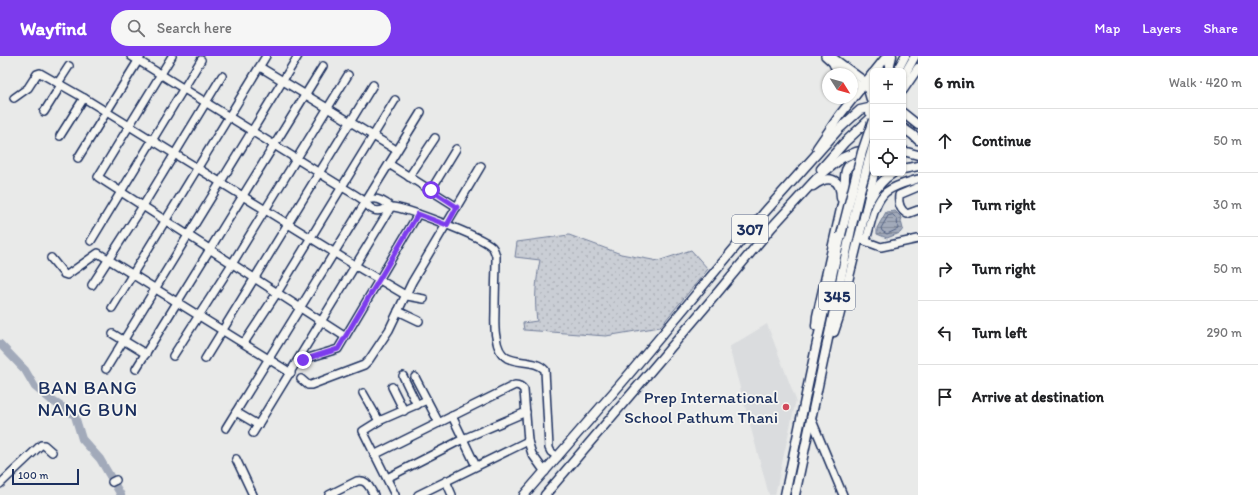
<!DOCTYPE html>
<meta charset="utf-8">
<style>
:root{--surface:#fff;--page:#f6f6f6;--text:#202124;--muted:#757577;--line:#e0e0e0;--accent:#7c3aed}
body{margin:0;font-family:Itim,sans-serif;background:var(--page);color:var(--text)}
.controls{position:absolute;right:12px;top:12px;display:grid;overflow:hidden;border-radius:6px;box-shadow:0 1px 3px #0004}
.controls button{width:36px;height:36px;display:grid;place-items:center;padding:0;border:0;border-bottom:1px solid var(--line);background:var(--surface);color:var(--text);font:20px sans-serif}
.compass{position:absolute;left:822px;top:12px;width:36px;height:36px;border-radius:50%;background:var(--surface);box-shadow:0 1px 3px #0004;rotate:127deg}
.scale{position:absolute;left:12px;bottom:10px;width:67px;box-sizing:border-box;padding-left:4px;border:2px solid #1b2f5e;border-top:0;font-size:11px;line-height:14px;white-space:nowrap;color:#1b2f5e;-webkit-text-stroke:3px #f6f6f2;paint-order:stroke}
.stop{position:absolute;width:12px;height:12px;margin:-9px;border:3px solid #7c3aed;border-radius:50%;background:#fff}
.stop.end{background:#7c3aed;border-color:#fff;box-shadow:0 1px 4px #0008}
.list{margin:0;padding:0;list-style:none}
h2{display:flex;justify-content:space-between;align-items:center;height:52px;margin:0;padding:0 16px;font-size:17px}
h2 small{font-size:13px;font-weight:400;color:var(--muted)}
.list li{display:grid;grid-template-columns:26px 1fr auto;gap:12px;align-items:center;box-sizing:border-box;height:64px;padding:0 16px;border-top:1px solid var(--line)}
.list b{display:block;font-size:15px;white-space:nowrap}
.list em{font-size:13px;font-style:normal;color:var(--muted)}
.icon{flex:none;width:22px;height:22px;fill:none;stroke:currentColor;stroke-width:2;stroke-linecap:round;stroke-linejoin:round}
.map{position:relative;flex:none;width:918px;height:439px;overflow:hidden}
header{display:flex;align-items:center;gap:24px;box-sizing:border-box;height:56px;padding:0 20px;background:var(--accent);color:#fff}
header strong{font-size:19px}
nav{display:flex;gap:22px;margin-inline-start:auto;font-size:14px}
.search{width:280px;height:36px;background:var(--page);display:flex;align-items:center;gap:10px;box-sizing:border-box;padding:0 14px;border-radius:22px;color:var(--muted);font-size:15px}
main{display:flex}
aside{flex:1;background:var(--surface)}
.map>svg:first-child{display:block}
.built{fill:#dadcde}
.green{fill:url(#green-dots);stroke:#727e9a}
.water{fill:url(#water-rules);stroke:#6c7995}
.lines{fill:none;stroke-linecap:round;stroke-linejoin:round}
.shore{stroke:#516083;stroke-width:1}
.river{stroke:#a2aaba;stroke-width:8}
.minor-casing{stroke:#1b2f5e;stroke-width:10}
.major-casing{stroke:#1b2f5e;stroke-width:11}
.minor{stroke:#f6f6f2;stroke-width:7}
.major{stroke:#f6f6f2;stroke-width:8}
.major-bridge-casing{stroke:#1b2f5e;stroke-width:11;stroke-linecap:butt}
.major-bridge{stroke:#f6f6f2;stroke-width:8}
.route{stroke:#7c3aed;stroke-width:5}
.poi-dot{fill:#d1495b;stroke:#f6f6f2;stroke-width:1.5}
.labels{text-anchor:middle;stroke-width:3.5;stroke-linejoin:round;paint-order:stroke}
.shield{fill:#f6f6f2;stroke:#5d6b8a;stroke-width:1}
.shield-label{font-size:16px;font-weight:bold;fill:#1b2f5e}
.poi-label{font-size:17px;fill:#1b2f5e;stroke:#f6f6f2;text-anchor:end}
.quarter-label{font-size:19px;letter-spacing:1px;fill:#1b2f5e;stroke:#f6f6f2}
</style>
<header>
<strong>Wayfind</strong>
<div class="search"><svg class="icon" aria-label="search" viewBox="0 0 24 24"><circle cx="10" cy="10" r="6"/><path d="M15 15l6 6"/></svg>Search here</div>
<nav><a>Map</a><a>Layers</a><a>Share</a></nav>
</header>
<main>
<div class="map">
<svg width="918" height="439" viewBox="0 0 918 439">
<defs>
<pattern id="green-dots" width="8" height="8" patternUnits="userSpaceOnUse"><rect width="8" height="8" fill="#caced5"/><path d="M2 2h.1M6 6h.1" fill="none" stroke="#adb1b9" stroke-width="1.8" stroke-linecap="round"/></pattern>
<pattern id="water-rules" width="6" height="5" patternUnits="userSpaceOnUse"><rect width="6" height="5" fill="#a2aaba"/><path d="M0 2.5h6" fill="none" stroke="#838b9a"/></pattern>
</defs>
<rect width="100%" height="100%" fill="#e9eae9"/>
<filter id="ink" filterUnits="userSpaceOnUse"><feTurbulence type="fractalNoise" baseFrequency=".025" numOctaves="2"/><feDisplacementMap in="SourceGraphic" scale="8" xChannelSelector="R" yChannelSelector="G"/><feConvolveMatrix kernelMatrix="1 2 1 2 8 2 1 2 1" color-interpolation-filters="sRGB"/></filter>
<g filter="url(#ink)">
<!-- built -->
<path class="built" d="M 767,268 L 796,344 L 775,439 L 769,439 L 729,291 Z"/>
<!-- green -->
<path class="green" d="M 569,179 L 621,198 L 658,205 L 691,194 L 708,213 L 660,271 L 606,280 L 524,274 L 523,267 L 537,265 C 534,243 536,225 540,204 L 515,201 L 517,186 Z"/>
<!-- water -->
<path class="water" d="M 895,155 L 902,162 L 901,165 L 903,173 L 900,177 L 887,182 L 877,178 L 877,172 L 886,156 Z"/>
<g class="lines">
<!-- shore -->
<path class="shore" d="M 893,159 L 897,163 L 898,173 L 887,178 L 882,175 L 881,172 L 888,160 Z"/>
<!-- river -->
<path class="river" d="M 0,288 L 25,314 L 35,331 L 51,344 L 70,356 L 75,360 L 82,383 L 100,403 L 121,439"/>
<defs>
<g id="minor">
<path d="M 131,0 L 342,131 C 349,135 356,139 363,144 C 367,147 368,152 374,154 C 381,157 384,152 391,151 C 402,150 482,181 491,190 C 494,192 495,197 496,200 C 496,218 495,235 495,253 C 495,262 494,272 496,281 C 497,289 500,298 507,302 C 519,308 536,304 545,314 L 549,392 L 551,396 L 558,401"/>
<path d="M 172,0 L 98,121 L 344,280"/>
<path d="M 825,0 L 845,18"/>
<path d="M 831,0 L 866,26"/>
<path d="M 260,11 L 393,92"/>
<path d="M 852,24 L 862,31"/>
<path d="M 58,27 L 69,10"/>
<path d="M 14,42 L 28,32 L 37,18 L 40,17 L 84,42 L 356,210 L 407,240 L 424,243"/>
<path d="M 44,56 L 61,29"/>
<path d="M 60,80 L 84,42"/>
<path d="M 78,102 L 141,0"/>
<path d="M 389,108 L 457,151"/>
<path d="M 409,121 L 435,82"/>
<path d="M 918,131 L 899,139 C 898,147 900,154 907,158 L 918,154"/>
<path d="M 431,134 L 456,93"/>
<path d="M 862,184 L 881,191 L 918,183"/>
<path d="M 866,184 C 871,169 874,146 886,136 C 895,129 908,126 918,123"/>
<path d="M 91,185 L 201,4"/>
<path d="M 51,202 L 64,218 L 67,219 L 98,197 L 291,317"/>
<path d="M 92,229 L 143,150 L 222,20"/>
<path d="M 112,252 L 266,0"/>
<path d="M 398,255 L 419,265"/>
<path d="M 113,278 L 146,298"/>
<path d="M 244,287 L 277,237 L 395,44"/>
<path d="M 173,300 L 232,208 L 348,19"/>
<path d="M 205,303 L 373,29"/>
<path d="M 298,305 L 338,293 L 418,158"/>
<path d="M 106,313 L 298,0"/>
<path d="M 136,313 L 323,10"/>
<path d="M 403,320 L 417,349"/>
<path d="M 415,321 L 439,367"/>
<path d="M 301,323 L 308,329 L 311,329 L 364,309 L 369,304 L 389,274 L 412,226 L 481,110"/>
<path d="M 392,331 L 404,355"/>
<path d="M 363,337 L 379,365"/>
<path d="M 236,356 L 258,369"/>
<path d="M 452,360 L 476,410"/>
<path d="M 811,362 L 843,439"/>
<path d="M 226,372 L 421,56"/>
<path d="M 253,377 L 391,151 C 383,144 375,140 365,145"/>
<path d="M 374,399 L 515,329 C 519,329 522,331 524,334 L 528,385 L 532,398 L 545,416"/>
<path d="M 236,403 L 253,439"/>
<path d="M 387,422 L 463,383 L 526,356"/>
<path d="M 446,425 L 452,439"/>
<path d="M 112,426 L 116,424"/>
<path d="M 0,428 L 41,389 L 44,389 L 52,396"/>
<path d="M 329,439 L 357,425 C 367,423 369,431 374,439"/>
<path d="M 395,439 L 363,375 L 379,365 L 427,344"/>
<path d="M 418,439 L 528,385"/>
</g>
<g id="major">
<path d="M 834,9 L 841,18"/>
<path d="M 875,15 L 887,0"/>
<path d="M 890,15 L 890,8 L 892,0"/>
<path d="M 897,15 L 905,0"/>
<path d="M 903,21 L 915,0"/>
<path d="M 866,26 L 872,47 L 870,56"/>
<path d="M 903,34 L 918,12"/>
<path d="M 903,57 L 918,69"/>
<path d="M 903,72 L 913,79 L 918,84"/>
<path d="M 817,92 L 839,60 L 873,17"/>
<path d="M 903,95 L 918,99"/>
<path d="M 821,113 L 844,87 L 873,60"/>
<path d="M 903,113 L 918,110"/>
<path d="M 813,130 C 828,119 841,121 841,142"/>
<path d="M 870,143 C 876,132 883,123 893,117"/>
<path d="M 816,270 L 817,260 L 845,135 C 845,120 842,108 859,105 C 866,104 869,105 873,110"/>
<path d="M 834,276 L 839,261 L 867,149 L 874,117"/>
<path d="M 524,439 L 625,323 L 764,157 L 838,74 L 860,54 L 873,51"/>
<path d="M 545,439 L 713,242 L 772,171 L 817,122 L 842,102 L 856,96 L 867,94"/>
<path d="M 785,439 L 816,291 L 841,179"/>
<path d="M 795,439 L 852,169"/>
</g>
</defs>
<!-- minor casing -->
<use href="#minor" class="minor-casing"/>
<!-- major casing -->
<use href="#major" class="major-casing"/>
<!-- minor -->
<use href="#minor" class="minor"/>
<!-- major -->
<use href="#major" class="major"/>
<defs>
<g id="major-bridge">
<path d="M 852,169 L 860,135 L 873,90"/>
<path d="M 841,179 L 862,96 L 873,64"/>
</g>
</defs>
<!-- major-bridge casing -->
<use href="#major-bridge" class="major-bridge-casing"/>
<!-- major-bridge -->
<use href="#major-bridge" class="major-bridge"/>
</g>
</g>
<g class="lines" filter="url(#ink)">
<!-- route -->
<path class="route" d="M 303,304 L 338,293 L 418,158 L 447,169 L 457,151 L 431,134"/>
</g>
<!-- markers -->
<circle class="poi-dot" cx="786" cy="351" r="4"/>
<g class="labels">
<!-- shield labels -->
<g class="shield">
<rect x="732" y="159" width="36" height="28" rx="3"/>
<rect x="819" y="226" width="36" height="28" rx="3"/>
</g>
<g class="shield-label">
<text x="750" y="179">307</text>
<text x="837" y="246">345</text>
</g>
<!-- poi labels -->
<g class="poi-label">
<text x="778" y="347">Prep International<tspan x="778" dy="20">School Pathum Thani</tspan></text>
</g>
<!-- quarter labels -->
<g class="quarter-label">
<text x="88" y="338">BAN BANG<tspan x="88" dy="22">NANG BUN</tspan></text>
</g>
</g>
</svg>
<div class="controls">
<button>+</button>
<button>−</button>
<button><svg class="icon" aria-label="locate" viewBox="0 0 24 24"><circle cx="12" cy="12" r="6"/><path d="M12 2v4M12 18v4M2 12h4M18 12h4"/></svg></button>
</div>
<svg class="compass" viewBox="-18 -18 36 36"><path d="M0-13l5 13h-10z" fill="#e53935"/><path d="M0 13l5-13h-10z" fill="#757577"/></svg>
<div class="scale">100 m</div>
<div class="stop" style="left:431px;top:134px"></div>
<div class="stop end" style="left:303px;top:304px"></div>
</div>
<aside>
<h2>6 min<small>Walk · 420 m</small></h2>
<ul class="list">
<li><svg class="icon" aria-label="ahead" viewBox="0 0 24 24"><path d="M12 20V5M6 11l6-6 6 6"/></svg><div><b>Continue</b></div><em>50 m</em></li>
<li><svg class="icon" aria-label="right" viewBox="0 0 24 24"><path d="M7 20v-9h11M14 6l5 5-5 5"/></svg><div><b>Turn right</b></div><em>30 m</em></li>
<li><svg class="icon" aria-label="right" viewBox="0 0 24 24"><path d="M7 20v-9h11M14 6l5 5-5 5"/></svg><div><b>Turn right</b></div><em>50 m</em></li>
<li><svg class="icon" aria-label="left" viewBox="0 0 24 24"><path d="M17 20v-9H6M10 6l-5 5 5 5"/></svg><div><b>Turn left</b></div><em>290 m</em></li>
<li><svg class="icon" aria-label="arrive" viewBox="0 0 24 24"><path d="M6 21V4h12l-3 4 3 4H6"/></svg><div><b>Arrive at destination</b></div></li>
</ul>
</aside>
</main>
